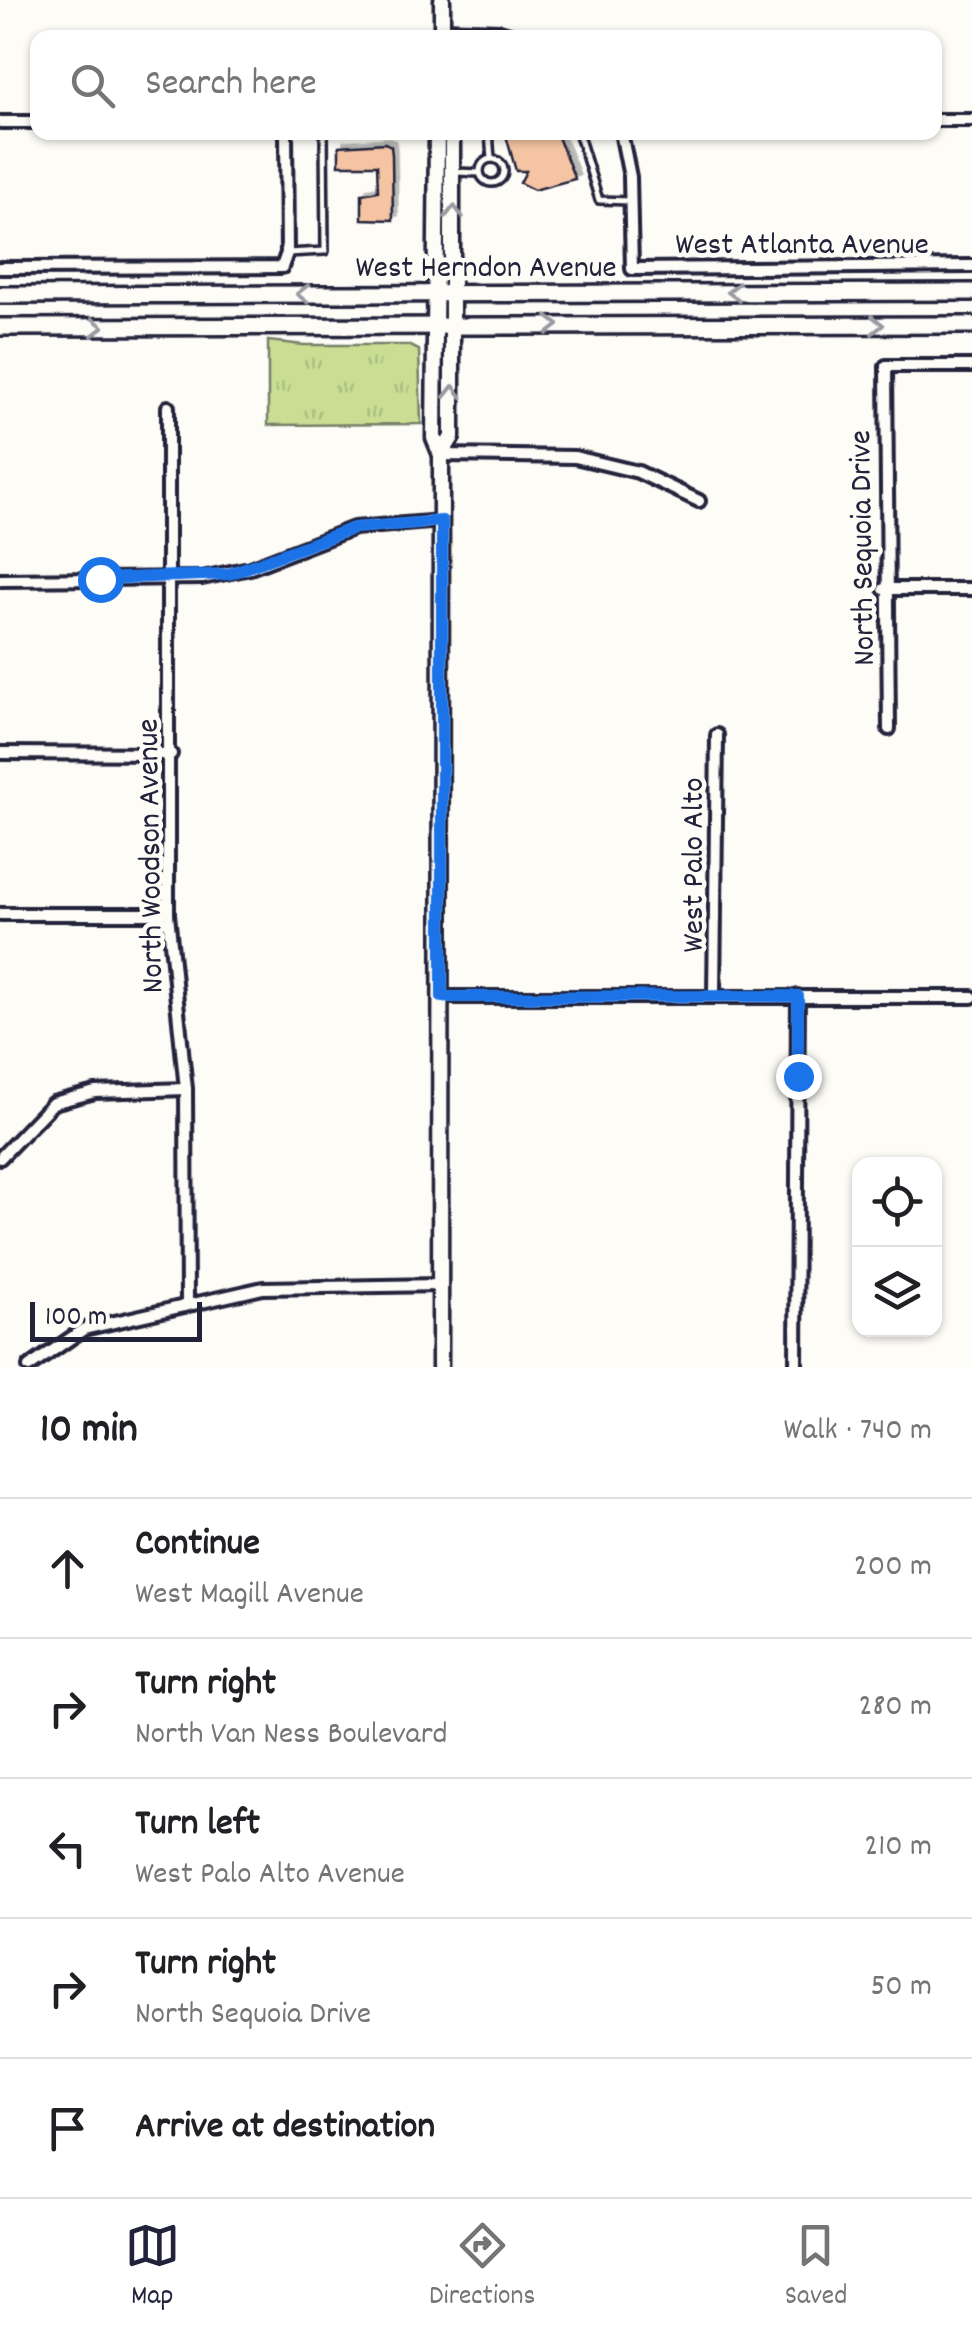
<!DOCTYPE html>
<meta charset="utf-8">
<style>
:root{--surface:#fff;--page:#f2f2f2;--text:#202124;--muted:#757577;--line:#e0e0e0;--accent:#22223b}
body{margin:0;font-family:Dekko,sans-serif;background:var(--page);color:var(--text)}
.controls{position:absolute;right:30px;bottom:30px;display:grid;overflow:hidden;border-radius:20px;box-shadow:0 2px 8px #0004}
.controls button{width:90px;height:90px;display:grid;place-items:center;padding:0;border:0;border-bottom:2px solid var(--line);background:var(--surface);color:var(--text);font:50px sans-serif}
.scale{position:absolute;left:30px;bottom:25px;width:172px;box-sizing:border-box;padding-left:10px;border:5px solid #22223b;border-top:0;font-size:28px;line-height:35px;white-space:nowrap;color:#22223b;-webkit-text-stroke:8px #fdfcf7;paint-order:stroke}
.stop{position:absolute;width:30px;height:30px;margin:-22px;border:8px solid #1a73e8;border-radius:50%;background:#fff}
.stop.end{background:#1a73e8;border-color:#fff;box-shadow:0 2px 10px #0008}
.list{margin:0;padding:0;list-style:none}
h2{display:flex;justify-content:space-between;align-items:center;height:130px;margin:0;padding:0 40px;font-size:42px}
h2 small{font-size:32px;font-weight:400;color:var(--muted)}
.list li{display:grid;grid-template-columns:65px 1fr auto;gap:30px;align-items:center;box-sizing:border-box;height:140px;padding:0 40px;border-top:2px solid var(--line)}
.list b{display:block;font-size:38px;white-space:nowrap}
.list p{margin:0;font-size:32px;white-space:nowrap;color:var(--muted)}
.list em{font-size:32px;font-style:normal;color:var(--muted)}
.icon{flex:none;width:55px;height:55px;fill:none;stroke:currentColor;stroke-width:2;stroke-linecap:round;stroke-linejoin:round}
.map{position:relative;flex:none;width:972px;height:1367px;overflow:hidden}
.search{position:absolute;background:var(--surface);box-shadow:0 2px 8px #0004;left:30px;right:30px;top:30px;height:110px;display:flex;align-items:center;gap:25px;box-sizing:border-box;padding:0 35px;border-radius:20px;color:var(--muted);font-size:38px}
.sheet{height:830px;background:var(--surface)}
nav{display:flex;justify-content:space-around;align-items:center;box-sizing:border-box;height:140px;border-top:2px solid var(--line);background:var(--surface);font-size:28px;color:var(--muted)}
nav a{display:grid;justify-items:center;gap:5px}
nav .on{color:var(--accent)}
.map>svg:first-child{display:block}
.grass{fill:url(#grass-tufts);stroke:#768067;stroke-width:2.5}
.building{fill:#f4c4a3;stroke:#22223b;stroke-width:2.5;filter:url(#shadow)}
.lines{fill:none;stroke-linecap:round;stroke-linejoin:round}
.lane-casing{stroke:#22223b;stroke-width:12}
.street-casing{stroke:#22223b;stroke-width:18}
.secondary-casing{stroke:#22223b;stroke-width:21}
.primary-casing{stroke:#22223b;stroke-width:22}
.lane{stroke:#fdfcf7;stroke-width:5}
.street{stroke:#fdfcf7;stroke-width:10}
.secondary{stroke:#fdfcf7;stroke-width:14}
.primary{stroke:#fdfcf7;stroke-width:15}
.oneway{stroke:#9a9aa2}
.route{stroke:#1a73e8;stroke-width:12}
.labels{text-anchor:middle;stroke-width:9;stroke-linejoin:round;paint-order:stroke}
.street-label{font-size:32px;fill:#22223b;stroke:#fdfcf7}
</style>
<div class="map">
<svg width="972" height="1367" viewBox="0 0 972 1367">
<defs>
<pattern id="grass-tufts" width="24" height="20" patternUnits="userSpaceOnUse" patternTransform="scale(2.5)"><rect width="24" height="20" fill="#c9de93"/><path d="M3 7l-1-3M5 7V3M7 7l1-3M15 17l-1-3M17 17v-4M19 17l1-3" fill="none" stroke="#acbe80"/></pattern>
<filter id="shadow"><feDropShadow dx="4.5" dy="-4.5" stdDeviation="0" flood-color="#0004"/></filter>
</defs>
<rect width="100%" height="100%" fill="#fdfcf7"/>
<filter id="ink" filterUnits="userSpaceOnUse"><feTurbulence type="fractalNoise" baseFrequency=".01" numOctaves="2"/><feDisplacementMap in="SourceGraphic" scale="20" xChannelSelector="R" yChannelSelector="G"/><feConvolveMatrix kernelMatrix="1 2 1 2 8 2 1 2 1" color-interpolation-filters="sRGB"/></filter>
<g filter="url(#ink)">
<!-- grass -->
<path class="grass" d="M 268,341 L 304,345 L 408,345 L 419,350 L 421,424 L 268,425 Z"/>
<!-- building -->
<g class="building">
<path d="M 505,132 L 556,132 L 575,179 L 534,190 L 520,183 L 526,171 L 516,171 Z"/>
<path d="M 385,143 L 391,146 L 392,155 L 393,220 L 362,219 L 362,194 L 378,191 L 377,165 L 339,165 L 339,146 Z"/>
</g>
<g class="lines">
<defs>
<g id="lane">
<path d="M 489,132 L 491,159"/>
<path d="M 578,132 L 599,200 L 630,201"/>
<circle cx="492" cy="171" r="12"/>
<path d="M 457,172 L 480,173"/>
<path d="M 287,253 L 325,251 L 324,132"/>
</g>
<g id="street">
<path d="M 442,29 L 500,31 L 523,38"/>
<path d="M 934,120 L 972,120"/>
<path d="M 0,122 L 38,122"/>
<path d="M 621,132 L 630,177 L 632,269 L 972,266"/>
<path d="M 0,268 L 282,267 L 287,253 L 286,132"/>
<path d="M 168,407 L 168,914 L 186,1089 L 187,1304"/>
<path d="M 441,455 L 575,457 L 638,472 L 699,501"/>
<path d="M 0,580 L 202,578 L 250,568 L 354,528 L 442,521"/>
<path d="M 884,589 L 972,589"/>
<path d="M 889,729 L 886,366 L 972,366"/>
<path d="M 0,753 L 171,754"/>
<path d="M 0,914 L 168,914"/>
<path d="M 714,995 L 717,735"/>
<path d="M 442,997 L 972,997"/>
<path d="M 0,1158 L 53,1103 L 95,1092 L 186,1089"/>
<path d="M 29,1367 L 84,1329 L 263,1288 L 441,1285"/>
<path d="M 796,1367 L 798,996"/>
</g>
<g id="secondary">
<path d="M 442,0 L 442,38"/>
<path d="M 437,132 L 434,438 L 441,455 L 440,1367"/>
<path d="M 441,455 L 452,437 L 452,132"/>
</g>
<g id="primary">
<path d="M 0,295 L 972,292"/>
<path d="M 0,327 L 972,325"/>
</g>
</defs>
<!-- lane casing -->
<use href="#lane" class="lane-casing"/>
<!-- street casing -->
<use href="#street" class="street-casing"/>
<!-- secondary casing -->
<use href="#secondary" class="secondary-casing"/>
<!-- primary casing -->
<use href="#primary" class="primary-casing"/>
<!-- lane -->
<use href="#lane" class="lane"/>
<!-- street -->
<use href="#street" class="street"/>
<!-- secondary -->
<use href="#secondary" class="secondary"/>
<!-- primary -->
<use href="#primary" class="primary"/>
</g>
<!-- one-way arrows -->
<defs><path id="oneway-chevron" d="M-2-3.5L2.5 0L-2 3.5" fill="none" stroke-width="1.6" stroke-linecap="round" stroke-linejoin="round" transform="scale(2.5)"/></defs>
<g class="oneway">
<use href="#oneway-chevron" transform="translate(454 212) rotate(-90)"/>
<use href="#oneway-chevron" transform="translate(734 292) rotate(180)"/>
<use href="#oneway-chevron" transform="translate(303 294) rotate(180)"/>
<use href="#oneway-chevron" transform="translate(552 325)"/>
<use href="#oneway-chevron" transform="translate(877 325)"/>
<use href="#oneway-chevron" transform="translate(97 327)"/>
<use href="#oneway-chevron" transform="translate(453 392) rotate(-89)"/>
</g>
</g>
<g class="lines" filter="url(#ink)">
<!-- route -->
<path class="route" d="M 100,579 L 229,574 L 354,528 L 442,521 L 442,997 L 798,996 L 798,1076"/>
</g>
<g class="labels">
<!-- street labels -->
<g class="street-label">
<text x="802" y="253">West Atlanta Avenue</text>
<text x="486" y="276">West Herndon Avenue</text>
<text transform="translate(860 548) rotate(-91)" y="11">North Sequoia Drive</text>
<text transform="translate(148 856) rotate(-91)" y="11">North Woodson Avenue</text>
<text transform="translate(691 865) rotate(-90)" y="11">West Palo Alto</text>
</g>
</g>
</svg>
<div class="controls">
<button><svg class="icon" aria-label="locate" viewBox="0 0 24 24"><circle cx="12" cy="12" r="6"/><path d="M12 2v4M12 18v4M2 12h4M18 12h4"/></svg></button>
<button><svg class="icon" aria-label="layers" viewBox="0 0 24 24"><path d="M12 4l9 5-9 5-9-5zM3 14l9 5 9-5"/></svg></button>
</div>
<div class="scale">100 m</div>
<div class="stop" style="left:100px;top:579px"></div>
<div class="stop end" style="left:798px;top:1076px"></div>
<div class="search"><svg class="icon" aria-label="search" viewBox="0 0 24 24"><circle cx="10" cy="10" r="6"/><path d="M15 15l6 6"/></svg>Search here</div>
</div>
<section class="sheet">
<h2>10 min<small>Walk · 740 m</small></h2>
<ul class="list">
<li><svg class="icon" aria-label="ahead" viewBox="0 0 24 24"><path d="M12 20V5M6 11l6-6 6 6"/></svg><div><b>Continue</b><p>West Magill Avenue</p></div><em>200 m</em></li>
<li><svg class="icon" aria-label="right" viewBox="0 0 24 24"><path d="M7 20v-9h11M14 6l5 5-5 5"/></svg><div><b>Turn right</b><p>North Van Ness Boulevard</p></div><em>280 m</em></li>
<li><svg class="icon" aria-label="left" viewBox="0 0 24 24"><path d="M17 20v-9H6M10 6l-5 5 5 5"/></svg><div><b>Turn left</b><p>West Palo Alto Avenue</p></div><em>210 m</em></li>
<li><svg class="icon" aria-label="right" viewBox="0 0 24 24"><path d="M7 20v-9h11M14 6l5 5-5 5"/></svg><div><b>Turn right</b><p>North Sequoia Drive</p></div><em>50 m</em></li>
<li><svg class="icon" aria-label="arrive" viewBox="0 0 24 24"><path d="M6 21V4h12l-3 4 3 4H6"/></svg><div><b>Arrive at destination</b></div></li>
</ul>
</section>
<nav>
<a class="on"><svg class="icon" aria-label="map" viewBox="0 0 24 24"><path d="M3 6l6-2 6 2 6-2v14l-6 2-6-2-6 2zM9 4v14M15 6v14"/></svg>Map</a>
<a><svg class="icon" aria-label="directions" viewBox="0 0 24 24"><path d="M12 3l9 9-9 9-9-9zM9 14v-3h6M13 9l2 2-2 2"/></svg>Directions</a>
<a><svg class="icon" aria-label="saved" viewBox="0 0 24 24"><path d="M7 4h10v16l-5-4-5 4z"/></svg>Saved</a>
</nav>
